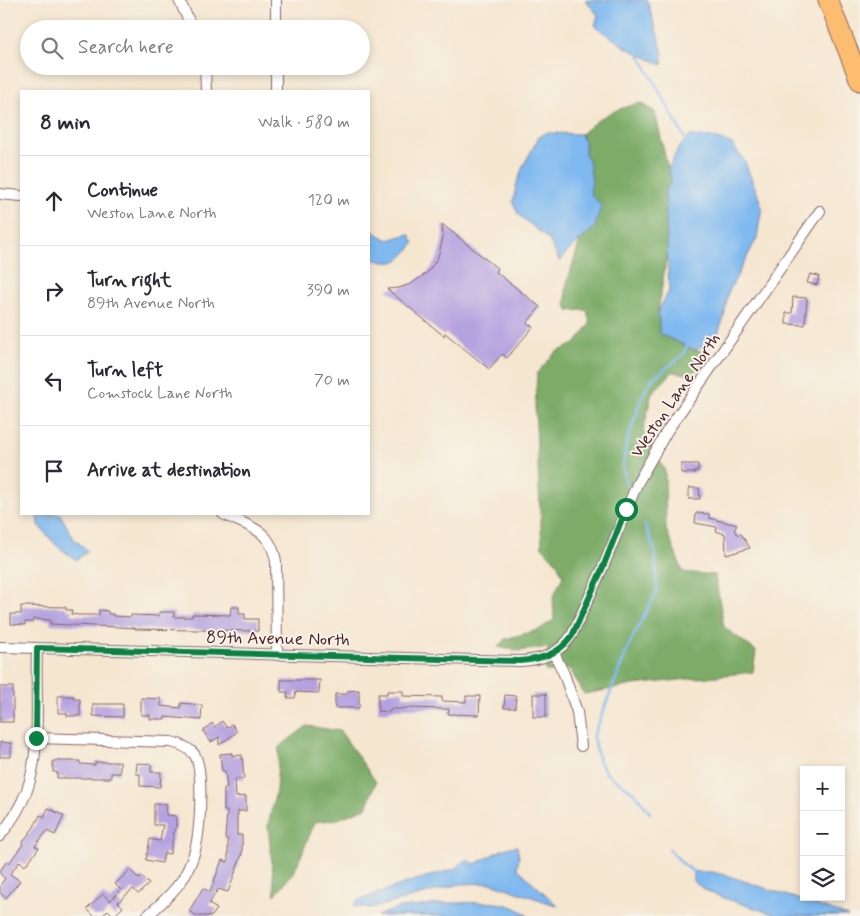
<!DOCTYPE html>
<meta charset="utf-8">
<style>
:root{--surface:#fff;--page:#f7f7f7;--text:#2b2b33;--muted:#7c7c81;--line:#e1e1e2}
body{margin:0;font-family:Mynerve,sans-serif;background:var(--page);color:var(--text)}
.controls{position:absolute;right:15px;bottom:15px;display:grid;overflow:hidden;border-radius:0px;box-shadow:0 2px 8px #0003}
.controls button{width:45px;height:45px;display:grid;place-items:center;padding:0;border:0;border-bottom:1px solid var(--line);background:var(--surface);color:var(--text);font:25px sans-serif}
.stop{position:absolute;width:15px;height:15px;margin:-11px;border:4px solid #0b8043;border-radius:50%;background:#fff}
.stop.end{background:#0b8043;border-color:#fff;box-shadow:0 1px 5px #0008}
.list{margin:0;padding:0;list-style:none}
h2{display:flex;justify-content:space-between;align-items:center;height:65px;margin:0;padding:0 20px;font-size:21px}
h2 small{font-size:16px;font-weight:400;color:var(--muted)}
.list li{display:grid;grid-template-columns:32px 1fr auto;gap:15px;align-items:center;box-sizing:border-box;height:90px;padding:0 20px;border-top:1px solid var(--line)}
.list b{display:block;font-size:19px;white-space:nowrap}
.list p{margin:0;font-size:16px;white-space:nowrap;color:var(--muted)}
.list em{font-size:16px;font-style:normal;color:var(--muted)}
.icon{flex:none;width:28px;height:28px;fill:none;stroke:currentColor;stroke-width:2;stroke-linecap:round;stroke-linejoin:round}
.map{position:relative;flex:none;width:860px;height:916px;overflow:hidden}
.search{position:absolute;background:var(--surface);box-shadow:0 2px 8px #0003;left:20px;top:20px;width:350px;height:55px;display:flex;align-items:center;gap:12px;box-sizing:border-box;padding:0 18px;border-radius:28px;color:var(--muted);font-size:19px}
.panel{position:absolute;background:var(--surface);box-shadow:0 2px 8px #0003;left:20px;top:90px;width:350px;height:425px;border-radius:0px}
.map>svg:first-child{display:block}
.forest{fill:#7bac67;stroke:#626649}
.water{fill:#7fb9f0;stroke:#646c8e}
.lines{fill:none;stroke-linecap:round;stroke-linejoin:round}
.stream{stroke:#7fb9f0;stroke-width:2.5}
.building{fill:#b4a2e0}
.minor-casing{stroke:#866565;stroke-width:12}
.motorway-casing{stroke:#866565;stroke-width:21}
.minor{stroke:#fff;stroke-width:10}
.motorway{stroke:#fcbd6f;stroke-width:19}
.route{stroke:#0b8043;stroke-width:6}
.labels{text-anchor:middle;stroke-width:4;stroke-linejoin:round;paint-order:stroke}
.street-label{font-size:18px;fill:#4a1f2b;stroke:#f7f3e8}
</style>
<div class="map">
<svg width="860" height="916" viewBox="0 0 860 916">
<rect width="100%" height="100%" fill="#f7f3e8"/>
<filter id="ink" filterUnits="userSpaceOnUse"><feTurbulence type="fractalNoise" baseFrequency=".02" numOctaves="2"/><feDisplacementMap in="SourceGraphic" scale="10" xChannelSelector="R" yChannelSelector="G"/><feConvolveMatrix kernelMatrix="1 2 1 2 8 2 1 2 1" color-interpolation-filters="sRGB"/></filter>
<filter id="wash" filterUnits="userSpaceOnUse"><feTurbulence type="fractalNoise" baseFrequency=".0096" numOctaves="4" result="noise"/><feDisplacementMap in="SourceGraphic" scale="20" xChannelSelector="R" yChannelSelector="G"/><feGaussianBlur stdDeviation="1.12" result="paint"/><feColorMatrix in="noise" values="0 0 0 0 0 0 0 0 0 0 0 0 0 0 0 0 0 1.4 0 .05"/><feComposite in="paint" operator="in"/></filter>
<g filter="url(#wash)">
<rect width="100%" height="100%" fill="#f5e6d0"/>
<!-- forest -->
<g class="forest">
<path d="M 640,103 L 655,112 L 668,169 L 672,181 L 665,191 L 668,249 L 658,311 L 660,334 L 695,350 L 710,352 L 692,375 L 673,372 L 652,393 L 643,431 L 665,471 L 666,529 L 683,572 L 715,575 L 724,627 L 756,651 L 753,672 L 633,685 L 584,694 L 570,669 L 555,672 L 545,671 L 548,647 L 519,651 L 498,647 L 505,639 L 538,630 L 554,620 L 553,597 L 563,576 L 557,563 L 542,547 L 535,406 L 537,373 L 556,352 L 575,344 L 590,324 L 587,310 L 568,311 L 566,303 L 566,286 L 580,240 L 595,227 L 592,196 L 589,189 L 589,162 L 585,154 L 585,145 L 581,134 C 602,115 613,110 640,103 Z"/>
<path d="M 307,726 L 340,731 L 376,782 L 366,808 L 338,819 L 315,822 L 295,870 L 275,895 L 268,825 L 276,791 L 279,747 Z"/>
</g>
<!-- water -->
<g class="water">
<path d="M 585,0 L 647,0 L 663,53 L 662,65 L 625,47 L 595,26 L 598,15 Z"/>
<path d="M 546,133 L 581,134 L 585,145 L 585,154 L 589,161 L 592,183 L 590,190 L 592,196 L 601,205 L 595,227 L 565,254 L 560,262 L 549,240 L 518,214 L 513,202 L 516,186 L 523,166 L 539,137 Z"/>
<path d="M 690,136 L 711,137 L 731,143 L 744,160 L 762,206 L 757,238 L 728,293 L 724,317 L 716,339 L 695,350 L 660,334 L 658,311 L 669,291 L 665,191 L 672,181 L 668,169 L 678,149 Z"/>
<path d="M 369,229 L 388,240 L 409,234 L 414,243 C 398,264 394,266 369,258 Z"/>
<path d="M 37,514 L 60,514 L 74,539 L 88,551 L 76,560 L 57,546 L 38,525 Z"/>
<path d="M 517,846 L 519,857 L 517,868 L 558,906 L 491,883 L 460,884 L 381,906 L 368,908 L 354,906 L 357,901 L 406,883 L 457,868 L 462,862 L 467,860 L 474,864 C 490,858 499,848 517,846 Z"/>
<path d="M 693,872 L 712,872 L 729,876 L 848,916 L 779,916 L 724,898 L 705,890 L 693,881 Z"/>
<path d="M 452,903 C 476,903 509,898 528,916 L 377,916 L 398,908 Z"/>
</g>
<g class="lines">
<!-- stream -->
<g class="stream">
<path d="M 638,52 L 687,142"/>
<path d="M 626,486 L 623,465 L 626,445 L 642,397 L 652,379 L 683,355 L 688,343"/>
<path d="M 645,525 L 655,551 L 657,591 L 629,645 L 593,737 L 599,761 L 607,774 L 635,793 L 650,813"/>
<path d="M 669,849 L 682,863 L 695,873"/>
</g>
</g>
<g id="blocks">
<!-- building -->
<g class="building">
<path d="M 442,224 L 498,269 L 496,272 L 540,307 L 527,323 L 533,327 L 507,358 L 502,354 L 489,369 L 445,333 L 444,336 L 387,289 L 399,288 L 411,284 L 428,272 L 437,259 L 440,250 L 443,237 Z"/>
<path d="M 810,274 L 819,276 L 817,285 L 807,283 Z"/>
<path d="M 793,297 L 807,298 L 805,325 L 786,324 L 786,313 L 792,313 Z"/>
<path d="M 681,464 L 698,464 L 698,471 L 695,471 L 695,473 L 681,473 Z"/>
<path d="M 689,488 L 699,488 L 700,499 L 689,499 Z"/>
<path d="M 696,513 L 709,514 L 709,518 L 737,525 L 734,530 L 738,535 L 741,534 L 750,548 L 726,555 L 725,534 L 716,531 L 717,527 L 695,523 Z"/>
<path d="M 21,606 L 66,607 L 66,610 L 72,610 L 71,614 L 78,615 L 99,615 L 99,610 L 108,611 L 108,614 L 113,614 L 113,616 L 131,617 L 131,615 L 159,616 L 159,612 L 174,612 L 174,617 L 192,617 L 192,614 L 230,615 L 231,607 L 239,607 L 239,614 L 245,614 L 245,619 L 258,619 L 258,631 L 135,629 L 135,628 L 119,627 L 50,624 L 50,620 L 33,619 L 33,622 L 25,622 L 25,625 L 11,624 L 11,614 L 21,614 Z"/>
<path d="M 281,680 L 320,680 L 319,693 L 296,692 L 295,698 L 287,698 L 288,692 L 281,692 Z"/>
<rect x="0" y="687" width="13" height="35"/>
<path d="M 359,690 L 359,708 L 335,708 L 335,694 L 347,694 L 347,691 Z"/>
<path d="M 387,691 L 403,691 L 403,696 L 442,697 L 442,701 L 466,702 L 466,696 L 480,696 L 479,715 L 448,714 L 449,709 L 402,708 L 402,709 L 390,709 L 390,712 L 378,711 L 378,694 L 387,694 Z"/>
<rect x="533" y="694" width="13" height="23"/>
<path d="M 505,695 L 516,696 L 515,708 L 504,708 Z"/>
<path d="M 58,696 L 74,696 L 74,699 L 80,699 L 80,716 L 67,716 L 67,713 L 58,713 Z"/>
<path d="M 141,698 L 161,699 L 161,706 L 181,708 L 181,703 L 202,705 L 201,720 L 165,717 L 165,719 L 150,719 L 150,715 L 141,715 Z"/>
<path d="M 93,704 L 123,704 L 123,717 L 93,716 Z"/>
<path d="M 222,721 L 227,728 L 232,724 L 237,732 L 219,745 L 219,737 L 211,742 L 203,731 L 212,723 L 215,727 Z"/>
<path d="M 0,742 L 11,743 L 11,757 L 0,757 Z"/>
<path d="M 232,753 L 232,756 L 242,755 L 244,779 L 235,779 L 236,797 L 246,796 L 246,811 L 238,811 L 238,815 L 237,815 L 237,835 L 242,835 L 242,854 L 228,892 L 218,889 L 209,904 L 217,909 L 212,916 L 197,916 L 189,911 L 203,888 L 210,892 L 222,860 L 228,862 L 228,839 L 225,839 L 227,811 L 224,811 L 224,788 L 227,788 L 225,771 L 222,771 L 220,754 Z"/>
<path d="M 53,761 L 80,761 L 80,764 L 95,765 L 95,762 L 120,762 L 120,773 L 111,773 L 111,778 L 57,778 L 57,772 L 53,772 Z"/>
<path d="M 137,763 L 151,764 L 151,772 L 161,772 L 160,787 L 140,786 L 140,774 L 136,774 Z"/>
<path d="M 154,804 L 167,804 L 166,815 L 176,816 L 176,830 L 174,830 L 170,854 L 164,853 L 162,863 L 146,860 L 150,839 L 160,841 L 163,825 L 154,825 Z"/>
<path d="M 48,808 L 64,816 L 55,835 L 47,831 L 35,846 L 39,848 L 25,866 L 20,861 L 10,874 L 20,881 L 6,898 L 0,893 L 0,886 L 5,878 L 0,874 L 0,871 L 7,861 L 9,863 L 23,844 L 22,843 L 34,827 L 40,815 L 44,817 Z"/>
<path d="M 130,870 L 139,879 L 142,877 L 149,884 L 138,894 L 133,889 L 118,902 L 123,907 L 114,916 L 108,910 L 102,916 L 94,916 L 87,909 L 103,894 L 110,901 L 121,890 L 115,884 Z"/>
</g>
</g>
</g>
<g filter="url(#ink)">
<use href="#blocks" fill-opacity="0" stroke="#866565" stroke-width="1"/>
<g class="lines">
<defs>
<g id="minor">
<path d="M 179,0 L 193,29"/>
<path d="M 276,0 L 276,29"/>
<path d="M 205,66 L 206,91"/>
<path d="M 276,66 L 276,91"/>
<path d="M 0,194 L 21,196"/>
<path d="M 223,514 C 249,527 270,528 276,561 L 277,655"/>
<path d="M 0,647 L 520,661 C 542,660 559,654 572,635 L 603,567 L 637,484 L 667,431 L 820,211"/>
<path d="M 554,653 L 564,674 L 577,712 L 581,746"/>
<path d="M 36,738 L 171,742 C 180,744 188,747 194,754 C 204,767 200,824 197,841 C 195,854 190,866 184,877 C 174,892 161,904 147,916"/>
<path d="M 0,836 C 11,822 21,807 27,790 C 42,748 35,693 37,648"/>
</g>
<path id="motorway" d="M 828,0 L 860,81"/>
</defs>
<!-- minor casing -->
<use href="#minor" class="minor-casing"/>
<!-- motorway casing -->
<use href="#motorway" class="motorway-casing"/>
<!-- minor -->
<use href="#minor" class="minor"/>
<!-- motorway -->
<use href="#motorway" class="motorway"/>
</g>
</g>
<g class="lines" filter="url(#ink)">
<!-- route -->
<path class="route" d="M 36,738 L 37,648 L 520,661 C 542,659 559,654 572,636 L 603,567 L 626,509"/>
</g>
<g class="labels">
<!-- street labels -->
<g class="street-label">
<text transform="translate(675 395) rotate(-56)" y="6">Weston Lane North</text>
<text transform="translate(278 638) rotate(1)" y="6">89th Avenue North</text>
</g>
</g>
</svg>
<div class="controls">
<button>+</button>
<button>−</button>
<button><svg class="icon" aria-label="layers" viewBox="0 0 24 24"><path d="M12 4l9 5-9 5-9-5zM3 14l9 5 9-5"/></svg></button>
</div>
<div class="stop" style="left:626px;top:509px"></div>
<div class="stop end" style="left:36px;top:738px"></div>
<div class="search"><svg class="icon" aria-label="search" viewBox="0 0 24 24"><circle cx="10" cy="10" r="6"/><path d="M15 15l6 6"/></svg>Search here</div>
<section class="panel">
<h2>8 min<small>Walk · 580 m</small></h2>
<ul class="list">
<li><svg class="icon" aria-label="ahead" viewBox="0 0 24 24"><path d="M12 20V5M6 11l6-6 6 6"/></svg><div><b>Continue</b><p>Weston Lane North</p></div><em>120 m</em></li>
<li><svg class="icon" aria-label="right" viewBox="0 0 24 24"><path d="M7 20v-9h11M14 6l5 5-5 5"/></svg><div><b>Turn right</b><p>89th Avenue North</p></div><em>390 m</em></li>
<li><svg class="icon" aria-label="left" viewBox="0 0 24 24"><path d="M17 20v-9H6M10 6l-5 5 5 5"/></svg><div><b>Turn left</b><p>Comstock Lane North</p></div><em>70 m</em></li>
<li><svg class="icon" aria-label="arrive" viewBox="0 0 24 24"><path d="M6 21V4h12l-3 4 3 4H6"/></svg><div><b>Arrive at destination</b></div></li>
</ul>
</section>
</div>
